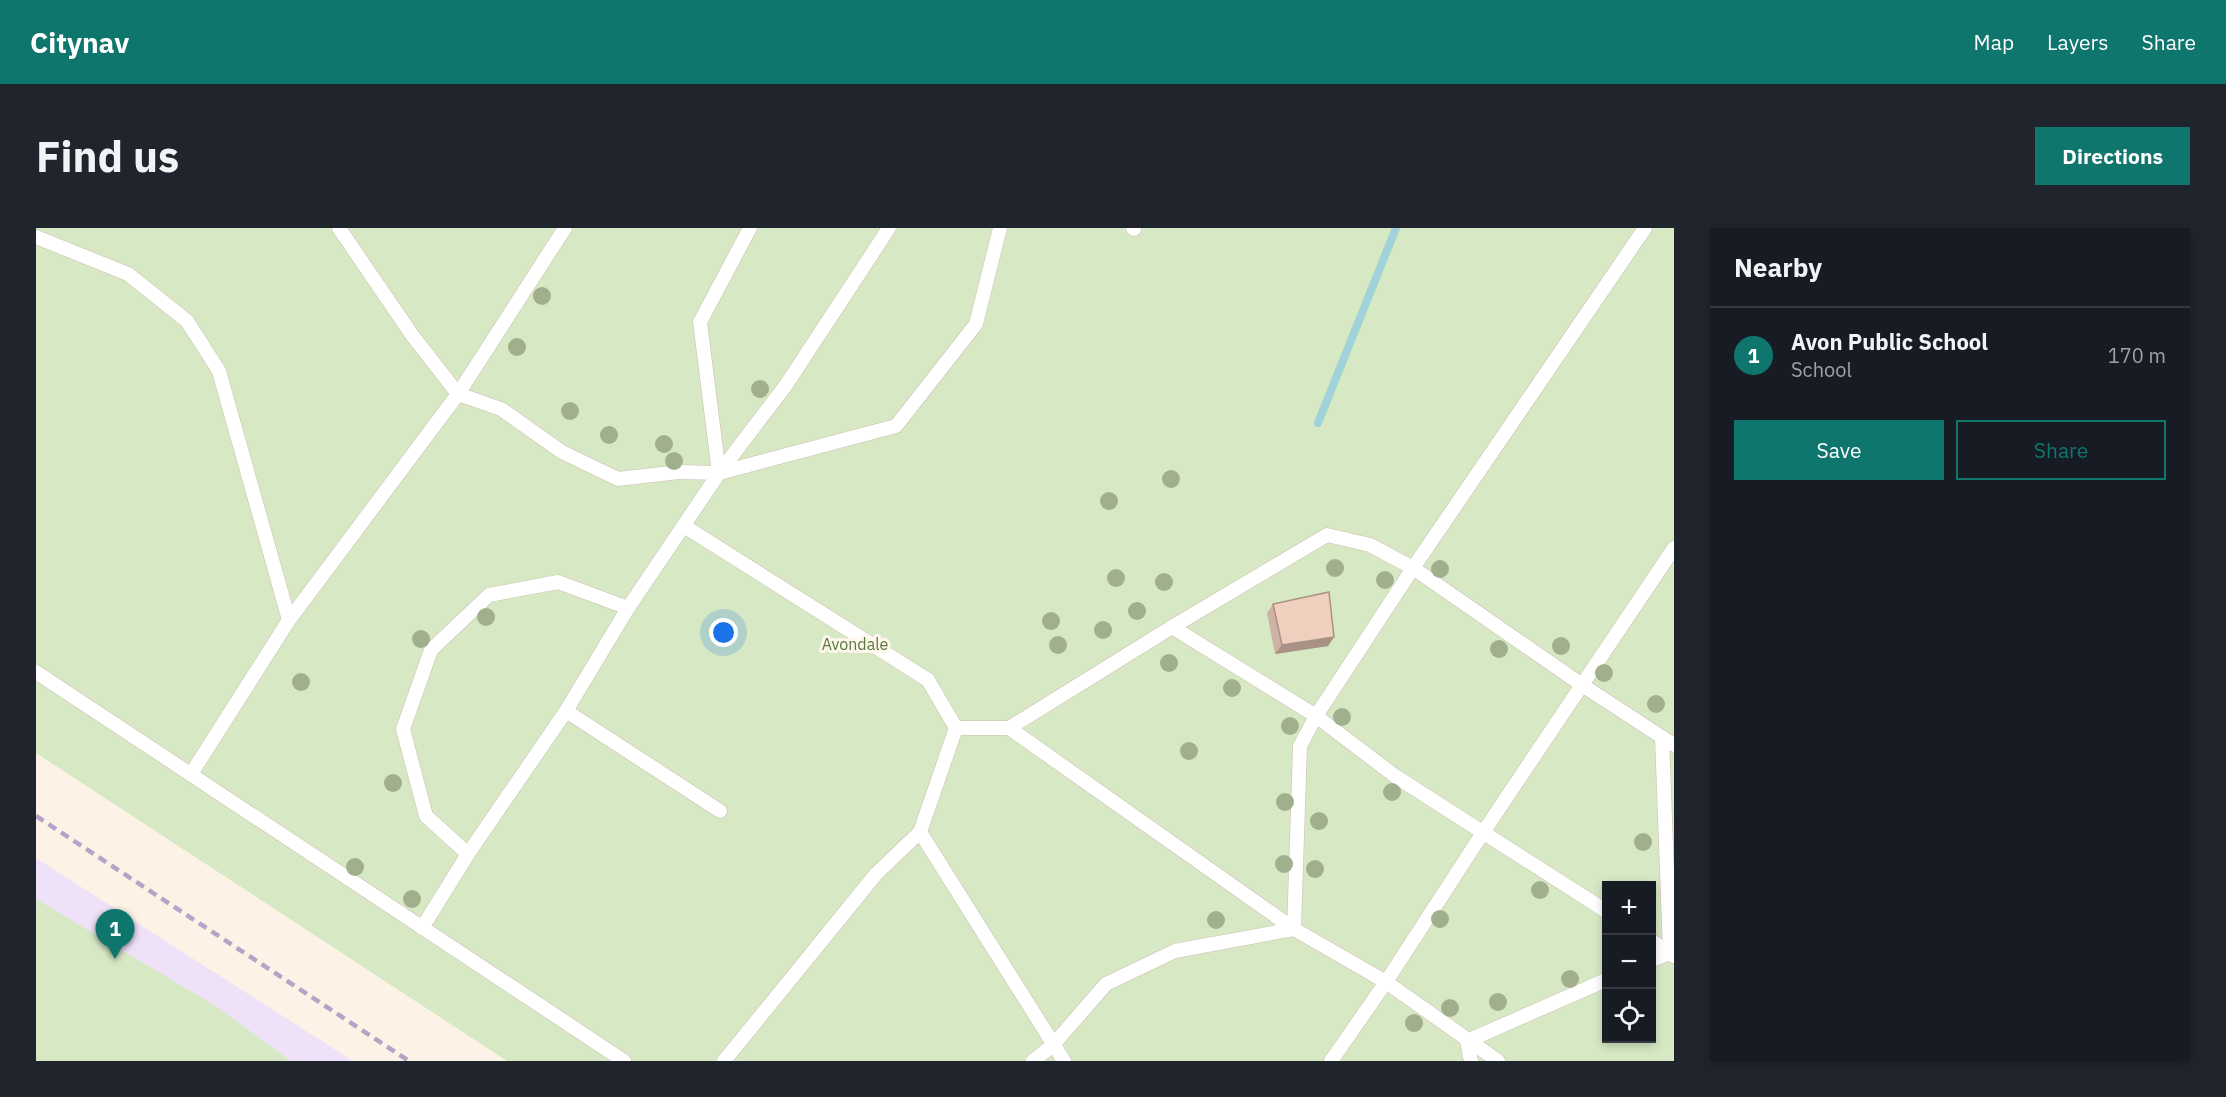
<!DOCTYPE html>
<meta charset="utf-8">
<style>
:root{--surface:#171b24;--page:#20242c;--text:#f1f3f6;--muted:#9ea1a6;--line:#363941;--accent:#0f766e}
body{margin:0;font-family:"IBM Plex Sans",sans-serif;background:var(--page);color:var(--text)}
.controls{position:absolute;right:18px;bottom:18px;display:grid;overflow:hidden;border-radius:0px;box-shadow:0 3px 9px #0003}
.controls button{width:54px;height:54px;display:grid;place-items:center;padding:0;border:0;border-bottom:2px solid var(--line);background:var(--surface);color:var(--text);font:30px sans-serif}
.you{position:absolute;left:688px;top:405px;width:21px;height:21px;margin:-15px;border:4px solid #fff;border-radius:50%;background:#1a73e8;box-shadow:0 0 0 9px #1a73e833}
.badge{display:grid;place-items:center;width:39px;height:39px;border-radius:50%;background:var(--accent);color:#fff;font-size:20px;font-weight:700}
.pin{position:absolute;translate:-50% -50px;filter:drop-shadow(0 2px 3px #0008)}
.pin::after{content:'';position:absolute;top:32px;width:21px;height:18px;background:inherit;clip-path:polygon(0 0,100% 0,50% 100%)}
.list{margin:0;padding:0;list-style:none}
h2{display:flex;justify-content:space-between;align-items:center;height:78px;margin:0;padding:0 24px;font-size:26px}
h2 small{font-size:20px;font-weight:400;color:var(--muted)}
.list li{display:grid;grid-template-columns:39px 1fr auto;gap:18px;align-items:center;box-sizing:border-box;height:96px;padding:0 24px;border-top:2px solid var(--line)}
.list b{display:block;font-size:22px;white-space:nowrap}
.list p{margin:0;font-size:20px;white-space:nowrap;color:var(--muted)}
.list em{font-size:20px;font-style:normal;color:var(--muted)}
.actions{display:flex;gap:12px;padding:18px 24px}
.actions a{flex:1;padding:14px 0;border:2px solid var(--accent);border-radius:0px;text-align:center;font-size:21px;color:var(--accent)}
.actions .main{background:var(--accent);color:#fff}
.icon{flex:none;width:33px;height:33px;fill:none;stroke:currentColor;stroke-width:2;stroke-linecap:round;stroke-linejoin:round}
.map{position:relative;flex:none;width:1638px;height:833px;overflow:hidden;border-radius:0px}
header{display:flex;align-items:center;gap:36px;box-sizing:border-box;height:84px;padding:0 30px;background:var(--accent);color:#fff}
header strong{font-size:28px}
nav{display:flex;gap:33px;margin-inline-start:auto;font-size:21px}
.intro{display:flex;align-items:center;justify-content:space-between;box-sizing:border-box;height:144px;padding:0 36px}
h1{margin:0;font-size:42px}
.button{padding:15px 27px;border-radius:0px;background:var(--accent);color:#fff;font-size:21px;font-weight:700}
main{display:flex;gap:36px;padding:0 36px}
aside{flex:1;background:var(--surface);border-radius:0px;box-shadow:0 3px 9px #0003}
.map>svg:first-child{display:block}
.education{fill:#efe2f8}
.green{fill:#d6e9c4;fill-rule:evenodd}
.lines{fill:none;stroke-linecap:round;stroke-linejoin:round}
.stream{stroke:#a1d2d7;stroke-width:8}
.lane-casing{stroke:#d0bbaf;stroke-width:15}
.lane{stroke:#fff;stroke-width:14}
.rail{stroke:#b4a4c6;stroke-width:4.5;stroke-dasharray:9 6;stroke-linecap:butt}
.tree{fill:#a1b08c}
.wall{fill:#cfb2a3}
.shaded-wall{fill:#a99185}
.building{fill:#f1cfbe;stroke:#a99185;stroke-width:1.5}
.labels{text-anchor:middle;stroke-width:6;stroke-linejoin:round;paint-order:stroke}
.park-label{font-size:16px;fill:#577a42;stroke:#fff6ec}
</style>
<header>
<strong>Citynav</strong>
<nav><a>Map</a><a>Layers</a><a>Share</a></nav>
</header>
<div class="intro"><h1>Find us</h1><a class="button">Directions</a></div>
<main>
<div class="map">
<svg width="1638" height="833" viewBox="0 0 1638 833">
<rect width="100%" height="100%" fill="#fcf2e6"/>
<!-- education -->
<path class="education" d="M 0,630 L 317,833 L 0,833 Z"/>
<!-- green -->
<g class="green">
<path d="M 0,0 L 1638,0 L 1638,833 L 471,833 L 0,525 ZM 1570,658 L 1616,658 L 1616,810 L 1570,810 Z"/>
<path d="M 0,671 L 178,777 L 255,833 L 0,833 Z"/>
</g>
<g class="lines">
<!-- stream -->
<path class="stream" d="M 1282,195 L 1360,0"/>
<defs>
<g id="lane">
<path d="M 303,0 L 376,107 L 422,166 L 465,181 L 526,224 L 582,251 L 643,244 L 683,245 L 860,198 L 940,96 L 964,0"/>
<path d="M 1097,0 L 1098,1"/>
<path d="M 0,9 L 92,46 L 151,93 L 183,143 L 253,392"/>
<path d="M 683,245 L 664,94 L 714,0"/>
<path d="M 648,298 L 892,452 L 920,500"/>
<path d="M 1136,399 L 1280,488 L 1359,548 L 1570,683"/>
<path d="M 0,444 L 588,833"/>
<path d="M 530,483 L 684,583"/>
<path d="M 920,500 L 973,500 L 1136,399 L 1291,307 L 1334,317 L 1377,340 L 1546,457 L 1638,517"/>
<path d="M 973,500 L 1258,701 L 1350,754 L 1462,833"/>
<path d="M 155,546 L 253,392 L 422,166 L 529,0"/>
<path d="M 884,604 L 1028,833"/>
<path d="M 432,626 L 390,588 L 367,501 L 395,422 L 453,367 L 522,354 L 592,380"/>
<path d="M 386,700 L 432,626 L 530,483 L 592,380 L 683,245 L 750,157 L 853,0"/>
<path d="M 1616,713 L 1638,728"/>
<path d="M 1616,732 L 1634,725 L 1626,509"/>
<path d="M 688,833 L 840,646 L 884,604 L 920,500"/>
<path d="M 997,833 L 1017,817 L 1070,756 L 1139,723 L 1258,701 L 1264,518 L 1280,488 L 1377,340 L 1609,0"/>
<path d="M 1295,833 L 1350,754 L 1448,603 L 1638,320"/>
<path d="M 1435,833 L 1431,813 L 1570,752"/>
</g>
</defs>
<!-- lane casing -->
<use href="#lane" class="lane-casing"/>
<!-- lane -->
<use href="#lane" class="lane"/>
<!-- rail -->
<path class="rail" d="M 0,588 L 373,833"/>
</g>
<!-- trees -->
<g class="tree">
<circle cx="506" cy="68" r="9"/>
<circle cx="481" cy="119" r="9"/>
<circle cx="724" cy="161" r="9"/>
<circle cx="534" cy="183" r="9"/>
<circle cx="573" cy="207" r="9"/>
<circle cx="628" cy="216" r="9"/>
<circle cx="638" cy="233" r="9"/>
<circle cx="1135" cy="251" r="9"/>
<circle cx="1073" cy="273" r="9"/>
<circle cx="1299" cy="340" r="9"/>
<circle cx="1404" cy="341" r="9"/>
<circle cx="1080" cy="350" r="9"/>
<circle cx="1349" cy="352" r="9"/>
<circle cx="1128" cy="354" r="9"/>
<circle cx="1101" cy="383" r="9"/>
<circle cx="450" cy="389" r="9"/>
<circle cx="1015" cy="393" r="9"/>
<circle cx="1067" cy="402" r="9"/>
<circle cx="385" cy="411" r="9"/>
<circle cx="1022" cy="417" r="9"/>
<circle cx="1525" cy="418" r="9"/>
<circle cx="1463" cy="421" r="9"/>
<circle cx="1133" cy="435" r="9"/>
<circle cx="1568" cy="445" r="9"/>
<circle cx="265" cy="454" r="9"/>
<circle cx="1196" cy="460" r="9"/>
<circle cx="1620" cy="476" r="9"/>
<circle cx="1306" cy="489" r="9"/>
<circle cx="1254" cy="498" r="9"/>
<circle cx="1153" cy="523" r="9"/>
<circle cx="357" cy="555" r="9"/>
<circle cx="1356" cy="564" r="9"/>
<circle cx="1249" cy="574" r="9"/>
<circle cx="1283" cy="593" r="9"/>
<circle cx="1607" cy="614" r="9"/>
<circle cx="1248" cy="636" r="9"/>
<circle cx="319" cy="639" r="9"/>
<circle cx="1279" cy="641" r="9"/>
<circle cx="1504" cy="662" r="9"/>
<circle cx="376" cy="671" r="9"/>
<circle cx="1404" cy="691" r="9"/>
<circle cx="1180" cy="692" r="9"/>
<circle cx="1534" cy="751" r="9"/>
<circle cx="1462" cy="774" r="9"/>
<circle cx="1414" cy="780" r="9"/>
<circle cx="1378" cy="795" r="9"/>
</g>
<!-- wall -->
<path class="wall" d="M 1237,376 L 1298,409 L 1292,418 L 1239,426 L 1231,385 Z"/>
<!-- shaded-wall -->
<path class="shaded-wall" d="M 1298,409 L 1292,418 L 1239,426 L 1246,417 Z"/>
<!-- building -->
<path class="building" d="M 1293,364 L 1298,409 L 1246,417 L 1237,376 Z"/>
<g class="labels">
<!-- park labels -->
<g class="park-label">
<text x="819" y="422">Avondale</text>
</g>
</g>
</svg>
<div class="controls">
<button>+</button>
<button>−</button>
<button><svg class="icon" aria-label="locate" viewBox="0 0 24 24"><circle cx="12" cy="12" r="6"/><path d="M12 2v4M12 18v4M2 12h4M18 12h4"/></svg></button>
</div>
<div class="you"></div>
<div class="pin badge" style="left:79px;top:731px">1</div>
</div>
<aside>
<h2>Nearby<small></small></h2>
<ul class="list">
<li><span class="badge">1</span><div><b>Avon Public School</b><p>School</p></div><em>170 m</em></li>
</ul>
<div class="actions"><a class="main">Save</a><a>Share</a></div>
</aside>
</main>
